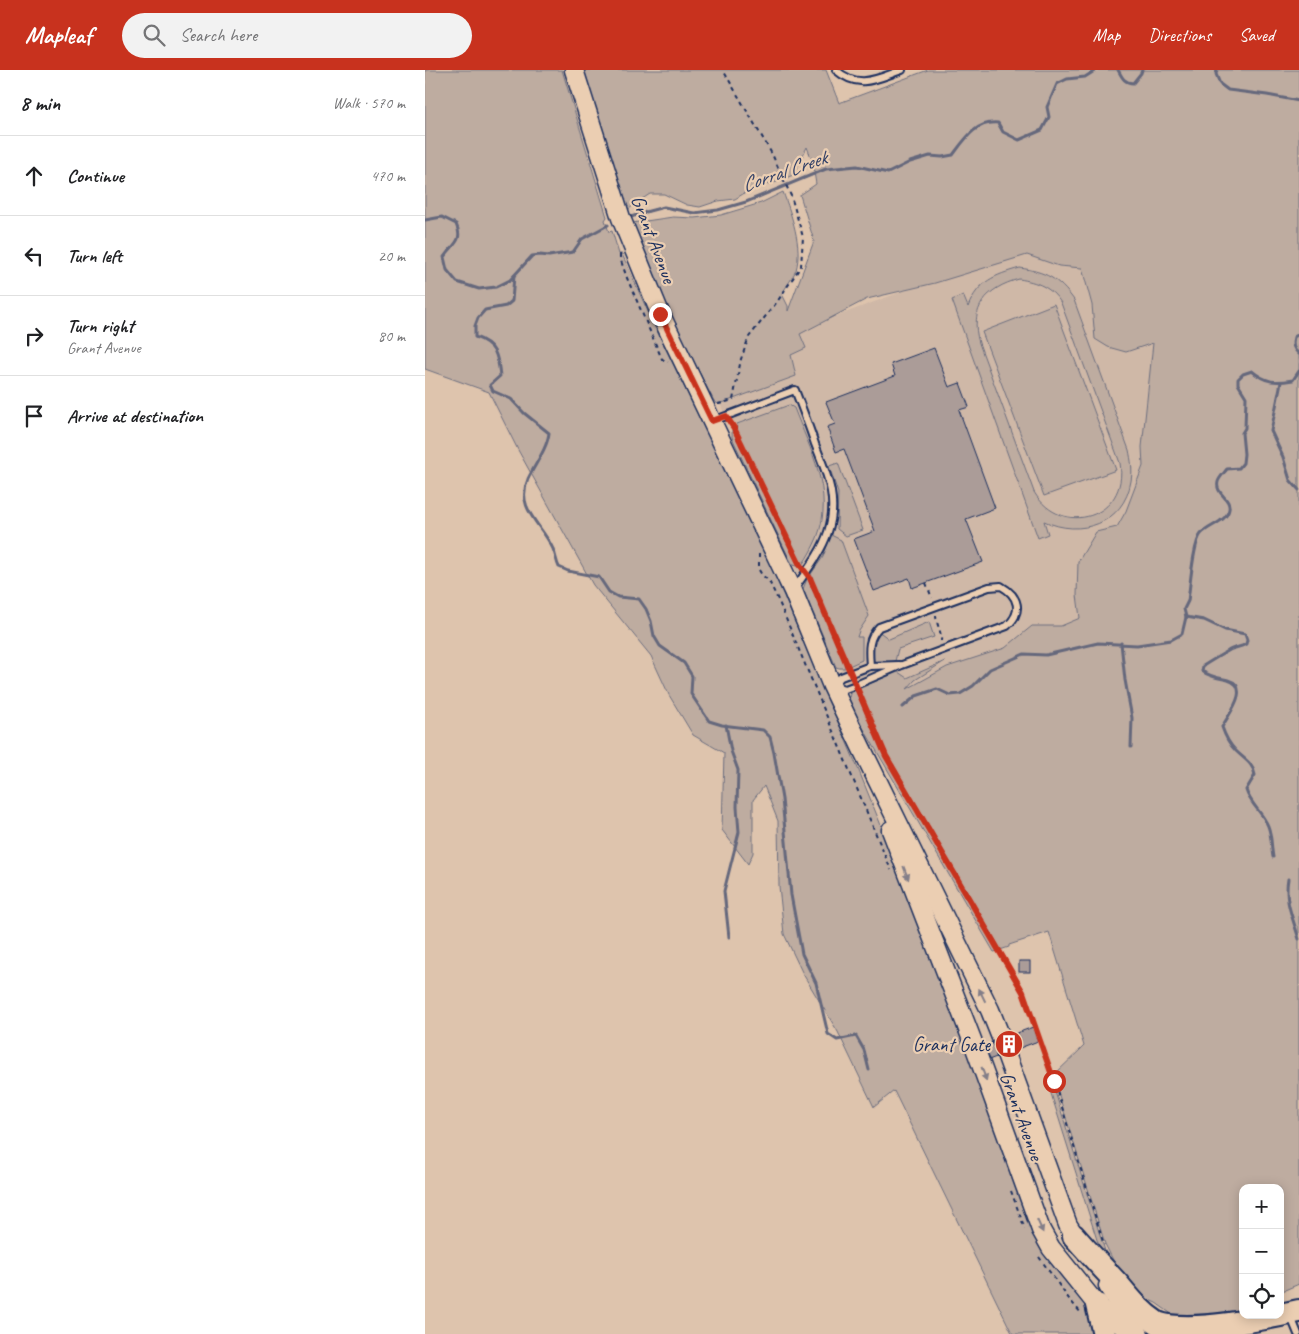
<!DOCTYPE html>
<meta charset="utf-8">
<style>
:root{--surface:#fff;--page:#f2f2f2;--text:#202124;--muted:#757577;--line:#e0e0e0;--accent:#c8321e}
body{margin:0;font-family:Caveat,sans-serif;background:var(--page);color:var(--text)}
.controls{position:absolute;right:15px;bottom:15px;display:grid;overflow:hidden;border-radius:10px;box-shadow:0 2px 12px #0003}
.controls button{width:45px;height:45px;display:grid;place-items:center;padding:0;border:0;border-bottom:1px solid var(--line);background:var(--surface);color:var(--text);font:25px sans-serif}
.stop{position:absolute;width:15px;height:15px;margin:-11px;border:4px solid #c8321e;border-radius:50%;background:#fff}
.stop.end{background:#c8321e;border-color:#fff;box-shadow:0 1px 5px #0008}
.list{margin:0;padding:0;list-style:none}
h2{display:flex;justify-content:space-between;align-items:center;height:65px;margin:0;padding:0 20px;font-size:21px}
h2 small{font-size:16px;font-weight:400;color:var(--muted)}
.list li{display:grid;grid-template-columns:32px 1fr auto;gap:15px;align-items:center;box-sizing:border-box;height:80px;padding:0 20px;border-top:1px solid var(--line)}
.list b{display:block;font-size:19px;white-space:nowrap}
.list p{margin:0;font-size:16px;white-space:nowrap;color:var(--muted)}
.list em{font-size:16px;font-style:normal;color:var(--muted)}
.icon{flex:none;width:28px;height:28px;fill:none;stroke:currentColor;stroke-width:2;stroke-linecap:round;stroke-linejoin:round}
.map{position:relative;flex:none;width:874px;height:1264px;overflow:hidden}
header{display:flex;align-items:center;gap:30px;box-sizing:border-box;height:70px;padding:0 25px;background:var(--accent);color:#fff}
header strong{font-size:24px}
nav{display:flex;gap:28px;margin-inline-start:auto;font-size:18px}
.search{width:350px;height:45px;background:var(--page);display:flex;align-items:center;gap:12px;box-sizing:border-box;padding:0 18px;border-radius:28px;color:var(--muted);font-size:19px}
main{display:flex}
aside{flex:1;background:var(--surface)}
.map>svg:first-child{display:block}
.built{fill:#cfb8a7}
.green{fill:#beaca0;stroke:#6c6e7f;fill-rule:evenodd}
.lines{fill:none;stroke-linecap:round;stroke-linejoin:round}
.stream{stroke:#65677c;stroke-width:3}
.building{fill:#ab9c98;stroke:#1b2f5e}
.lane-casing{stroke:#1b2f5e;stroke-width:10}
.secondary-casing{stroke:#1b2f5e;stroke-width:21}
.highway-casing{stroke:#1b2f5e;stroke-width:26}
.path{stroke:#1b2f5e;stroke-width:2;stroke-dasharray:4 4;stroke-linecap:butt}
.lane{stroke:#ebceb2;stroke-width:6}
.secondary{stroke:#ebceb2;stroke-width:18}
.highway{stroke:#ebceb2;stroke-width:22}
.oneway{fill:#837e88}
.route{stroke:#c8321e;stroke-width:6}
.labels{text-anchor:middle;stroke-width:4.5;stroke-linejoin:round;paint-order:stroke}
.street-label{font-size:20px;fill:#1b2f5e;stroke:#ebceb2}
.poi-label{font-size:20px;fill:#1b2f5e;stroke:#ebceb2;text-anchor:end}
.water-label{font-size:21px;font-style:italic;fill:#344268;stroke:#ebceb2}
</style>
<header>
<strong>Mapleaf</strong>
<div class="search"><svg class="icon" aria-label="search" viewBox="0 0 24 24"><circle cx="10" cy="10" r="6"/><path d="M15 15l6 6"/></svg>Search here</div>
<nav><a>Map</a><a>Directions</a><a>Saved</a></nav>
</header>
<main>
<aside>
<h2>8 min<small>Walk · 570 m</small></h2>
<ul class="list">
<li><svg class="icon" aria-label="ahead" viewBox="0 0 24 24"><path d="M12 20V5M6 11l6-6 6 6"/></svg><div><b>Continue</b></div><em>470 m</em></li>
<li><svg class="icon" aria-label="left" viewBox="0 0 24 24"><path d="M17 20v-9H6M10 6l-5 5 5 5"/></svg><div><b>Turn left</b></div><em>20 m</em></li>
<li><svg class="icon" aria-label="right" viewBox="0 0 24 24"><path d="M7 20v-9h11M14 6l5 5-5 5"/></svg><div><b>Turn right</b><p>Grant Avenue</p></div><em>80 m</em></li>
<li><svg class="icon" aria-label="arrive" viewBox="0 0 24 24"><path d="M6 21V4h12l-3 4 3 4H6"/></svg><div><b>Arrive at destination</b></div></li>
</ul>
</aside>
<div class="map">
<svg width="874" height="1264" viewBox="0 0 874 1264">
<rect width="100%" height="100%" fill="#dec4ad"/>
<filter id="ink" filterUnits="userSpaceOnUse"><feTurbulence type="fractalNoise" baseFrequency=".02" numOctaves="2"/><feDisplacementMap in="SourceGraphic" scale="10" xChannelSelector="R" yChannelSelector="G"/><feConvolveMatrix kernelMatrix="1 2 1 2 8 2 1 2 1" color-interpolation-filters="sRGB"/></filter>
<g filter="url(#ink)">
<!-- built -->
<path class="built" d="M 612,171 L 668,176 L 750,276 L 692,543 L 443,660 L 278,296 Z"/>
<!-- green -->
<g class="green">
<path d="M 0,0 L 137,0 L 182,147 L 180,150 L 184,162 L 187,161 L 194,184 L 197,184 L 228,253 L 339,480 L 434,701 L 498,859 L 565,1039 L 598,1137 L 606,1156 L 664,1235 L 674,1264 L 588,1264 L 586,1261 L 469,1021 L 449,1037 L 413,962 L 378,904 L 359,864 L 354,816 L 353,751 L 339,716 L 328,730 L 328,783 L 323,794 L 297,760 L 299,683 L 268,665 L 244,625 L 226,586 L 168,515 L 93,380 L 64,322 L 0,299 Z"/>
<path d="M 158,0 L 401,0 L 414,33 L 503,0 L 874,0 L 874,1214 L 855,1222 L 855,1118 L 818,1118 L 818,1238 L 784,1252 L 748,1245 L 731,1233 L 720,1228 L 690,1194 L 680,1174 L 628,1006 L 659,976 L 624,862 L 584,875 L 584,877 L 575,880 L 462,686 L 434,621 L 434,618 L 473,602 L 482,608 L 520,591 L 490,610 L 482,619 L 522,597 L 580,578 L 607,556 L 636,556 L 655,548 L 652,525 L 653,492 L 671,462 L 692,457 L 701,441 L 718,396 L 717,377 L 728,273 L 701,282 L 683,277 L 670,269 L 667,235 L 657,198 L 634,196 L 602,185 L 510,213 L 442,229 L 375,264 L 381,278 L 366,285 L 371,306 L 300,332 L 293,333 L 293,334 L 289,331 L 241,237 L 207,153 L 248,147 L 269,148 L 296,145 L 336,133 L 358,122 C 366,144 378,176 371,200 C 368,208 361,216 357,224 L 363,236 L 363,241 L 389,171 L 375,125 L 391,114 L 387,90 L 382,77 L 368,105 L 352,112 L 329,117 L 310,129 L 293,131 L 275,137 L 262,135 L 239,124 L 225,124 L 211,133 L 202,141 Z"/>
<path d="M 595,198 C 621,202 633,208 649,230 L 704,380 C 706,390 708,400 706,411 C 699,454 655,468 619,451 L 623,464 L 613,468 L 527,230 L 538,225 L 543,237 C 553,211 570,205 595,198 ZM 594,209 C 612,212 626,217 636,233 L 695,393 C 704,447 637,469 609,422 L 554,273 C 544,238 561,218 594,209 Z"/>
<path d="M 629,234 L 691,400 L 619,426 L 557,262 Z"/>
<path d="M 364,335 L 369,338 C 385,380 410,422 392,468 C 388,477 383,487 377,495 L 375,493 L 372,494 L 373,496 L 368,495 L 365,490 L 310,374 L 307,367 L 307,360 L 311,359 L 312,354 Z"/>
<path d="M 413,393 L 438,460 L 421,466 L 412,459 L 413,423 L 404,396 Z"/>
<path d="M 406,465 L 416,470 L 444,546 L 434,561 L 432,567 L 437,567 L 437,590 L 424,596 L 422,593 L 420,594 L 420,598 L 414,598 L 411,597 L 378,519 L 382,509 L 385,511 L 387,508 L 386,504 L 398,487 Z"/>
<path d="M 504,552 L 509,567 L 473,579 L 470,591 L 452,594 L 447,593 L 447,570 L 453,562 L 456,563 L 464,569 Z"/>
<path d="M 429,620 L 432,622 L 460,686 L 573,881 L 569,882 L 433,649 L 424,629 L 425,623 Z"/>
<path d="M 626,1009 L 680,1181 L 685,1192 L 720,1231 L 729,1235 L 751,1250 L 768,1257 C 735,1254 721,1240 700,1216 C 692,1208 684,1199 678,1189 L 623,1014 Z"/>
</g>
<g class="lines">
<!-- stream -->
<g class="stream">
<path d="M 693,0 C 697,7 699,13 708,13 L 716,3 L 717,0"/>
<path d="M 792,0 L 791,4 L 795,14 L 803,20 L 842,25 L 874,31"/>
<path d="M 206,147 L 224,141 L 239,137 L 269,143 L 293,140 L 321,132 L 401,99 L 432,96 L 463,103 L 485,92 L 505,86 L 517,87 L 528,85 C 540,69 551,51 573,53 L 578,62 L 594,70 L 617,60 L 624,47 L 622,37 L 632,14 L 642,9 L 660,7 L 671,0"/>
<path d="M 0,150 L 17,147 L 31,154 C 39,171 28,174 19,187 L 22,200 L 32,212 L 54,219 L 71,217 L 85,210 L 107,186 L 115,185 L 124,186 L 148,182 L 157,169 L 183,155"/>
<path d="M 89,206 L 87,231 L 81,236 L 60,240 L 53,248 L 50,256 L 50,267 C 71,274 73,286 75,306 L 65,315 L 68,321 L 86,329 L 99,343 L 124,363 C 122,379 110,394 103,409 C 90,439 117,454 128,479 C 131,485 131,491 134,497 L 143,501 L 174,507 L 184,522 L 193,527 L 214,529 L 221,539 L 226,551 L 229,566 L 235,576 L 259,593 L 267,606 L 266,624 L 284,651 L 297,655 L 338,660 L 345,667 L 349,683 L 357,729 L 366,825 L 377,884 L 391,913 L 403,964 L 412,970 L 431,966 L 439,980 L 444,1000"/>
<path d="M 874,264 L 869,267 C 867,275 868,279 874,284"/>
<path d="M 856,312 L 846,361 L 858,387 L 865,410 L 874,420"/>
<path d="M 696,573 L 700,610 L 707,648 L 706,677"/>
<path d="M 478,637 L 491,626 L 512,619 L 525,625 L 535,624 L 548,616 L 565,599 L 599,584 L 621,585 L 673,573 L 712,575 L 746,570 L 757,564 L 761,547"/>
<path d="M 301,655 L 306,681 L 313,700 L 312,737 L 314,762 L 299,821 L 304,867"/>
<path d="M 848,787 C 846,777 847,766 843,756 C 838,743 825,734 821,720 L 830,705 C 828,693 819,689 811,681 C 804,674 800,666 797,657 C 803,645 827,617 803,610 C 794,608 785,607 777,601 L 778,596 C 786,591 794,586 803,581 C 808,577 815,578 821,574 L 822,570 L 820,564 L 800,560 L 779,550 L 761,547 L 759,539 L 763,531 C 765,517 768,473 776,464 C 784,455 802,452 804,439 C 806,428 790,424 793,412 C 794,408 799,403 802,399 L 814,398 L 818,393 L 819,384 L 817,363 L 820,358 L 821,327 L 813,314 L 813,309 L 818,304 L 827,301 C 841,313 851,313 868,310 L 874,301"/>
<path d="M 863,809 C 859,831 868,848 874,869"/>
</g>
</g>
<!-- building -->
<g class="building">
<path d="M 509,278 L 524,317 L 535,313 L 544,337 L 534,340 L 570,438 L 541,449 L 558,492 L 487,518 L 484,508 L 449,521 L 429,469 L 450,461 L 419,379 L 411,382 L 402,357 L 410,354 L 401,332 L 470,306 L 466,294 Z"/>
<rect x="594" y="891" width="11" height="11"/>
<path d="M 608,957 L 613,971 L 561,991 L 555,977 Z"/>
</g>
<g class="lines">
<defs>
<g id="lane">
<path d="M 411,0 C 434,20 451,9 477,0"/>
<path d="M 288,351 L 370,320 C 377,338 384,356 390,374 C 402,405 414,429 403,462 C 396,483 382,500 370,518"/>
<path d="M 576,516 C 594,526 598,542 582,556 L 477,595 L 431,615 L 420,619 L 407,616 L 416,607 L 445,596 C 444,581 442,569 454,557 L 564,517 Z"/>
<path d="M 445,596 L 474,595"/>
<path d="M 866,1247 L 873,1264"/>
</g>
<g id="secondary">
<path d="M 149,0 L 196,148 L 235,243 L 368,521 L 407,616 L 435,675 L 565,940 L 577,970"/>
<path d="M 466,760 L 549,975 L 616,1160 L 626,1178 L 672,1235 L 707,1264"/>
<path d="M 581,984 L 643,1155 L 656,1176"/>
<path d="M 683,1216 L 714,1264"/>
</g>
<g id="highway">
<path d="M 649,1166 C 663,1182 677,1197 691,1212 C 703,1226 715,1242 732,1253 C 763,1264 838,1249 874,1241"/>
<path d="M 672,1235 L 679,1264"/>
</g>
</defs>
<!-- lane casing -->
<use href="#lane" class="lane-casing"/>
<!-- secondary casing -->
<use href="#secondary" class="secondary-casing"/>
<!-- highway casing -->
<use href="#highway" class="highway-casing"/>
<!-- path -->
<g class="path">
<path d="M 195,184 L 195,188 L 202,208 L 237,289 L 243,292"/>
<path d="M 294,335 L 294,334 L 308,330 L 316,289 L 324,267 L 352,232 L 376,196 L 378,167 L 366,126 L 347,84 L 298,0"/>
<path d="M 305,352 L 375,496"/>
<path d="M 334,484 L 334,500 L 337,505 L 344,511 L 354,532 L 466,800"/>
<path d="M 385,510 L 422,595"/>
<path d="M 501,513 L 507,528"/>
<path d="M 511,545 C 511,554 517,562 516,571"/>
<path d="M 433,622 L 461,685 L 598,922 L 629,1011 L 679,1175"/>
<path d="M 586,1121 L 600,1159"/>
<path d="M 614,1187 L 644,1229 L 656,1243"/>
</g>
<!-- lane -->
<use href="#lane" class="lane"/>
<!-- secondary -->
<use href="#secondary" class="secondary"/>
<!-- highway -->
<use href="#highway" class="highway"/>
</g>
<!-- one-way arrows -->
<defs><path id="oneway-solid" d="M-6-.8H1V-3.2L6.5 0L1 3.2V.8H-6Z" transform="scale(1.25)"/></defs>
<g class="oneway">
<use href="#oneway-solid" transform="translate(481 803) rotate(69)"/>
<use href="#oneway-solid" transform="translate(557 925) rotate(-116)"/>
<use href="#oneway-solid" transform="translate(559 1004) rotate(70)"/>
<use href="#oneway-solid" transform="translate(615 1156) rotate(66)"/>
</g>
</g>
<g class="lines" filter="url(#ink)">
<!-- route -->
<path class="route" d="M 235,244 L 287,351 L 301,346 L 309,358 L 375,495 L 385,508 L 461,686 L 598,922 L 629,1011"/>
</g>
<!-- icons -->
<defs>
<symbol id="building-disc" viewBox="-11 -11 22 22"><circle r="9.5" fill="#c8321e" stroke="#ebceb2"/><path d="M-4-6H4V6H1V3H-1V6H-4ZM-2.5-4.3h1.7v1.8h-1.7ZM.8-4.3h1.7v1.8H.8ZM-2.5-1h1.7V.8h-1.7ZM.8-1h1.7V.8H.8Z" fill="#fff"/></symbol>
</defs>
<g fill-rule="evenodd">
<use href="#building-disc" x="568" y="958" width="32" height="32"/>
</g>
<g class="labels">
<!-- street labels -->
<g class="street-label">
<text transform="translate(229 169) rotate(69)" y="7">Grant Avenue</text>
<text transform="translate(597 1046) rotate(70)" y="7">Grant Avenue</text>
</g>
<!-- poi labels -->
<g class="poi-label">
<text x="565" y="981">Grant Gate</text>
</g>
<!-- water labels -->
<g class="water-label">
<text transform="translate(359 101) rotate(-19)" y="7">Corral Creek</text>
</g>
</g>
</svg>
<div class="controls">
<button>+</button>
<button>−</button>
<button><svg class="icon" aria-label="locate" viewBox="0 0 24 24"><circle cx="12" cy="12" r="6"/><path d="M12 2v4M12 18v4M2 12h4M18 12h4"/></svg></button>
</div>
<div class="stop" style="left:629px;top:1011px"></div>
<div class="stop end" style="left:235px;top:244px"></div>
</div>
</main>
